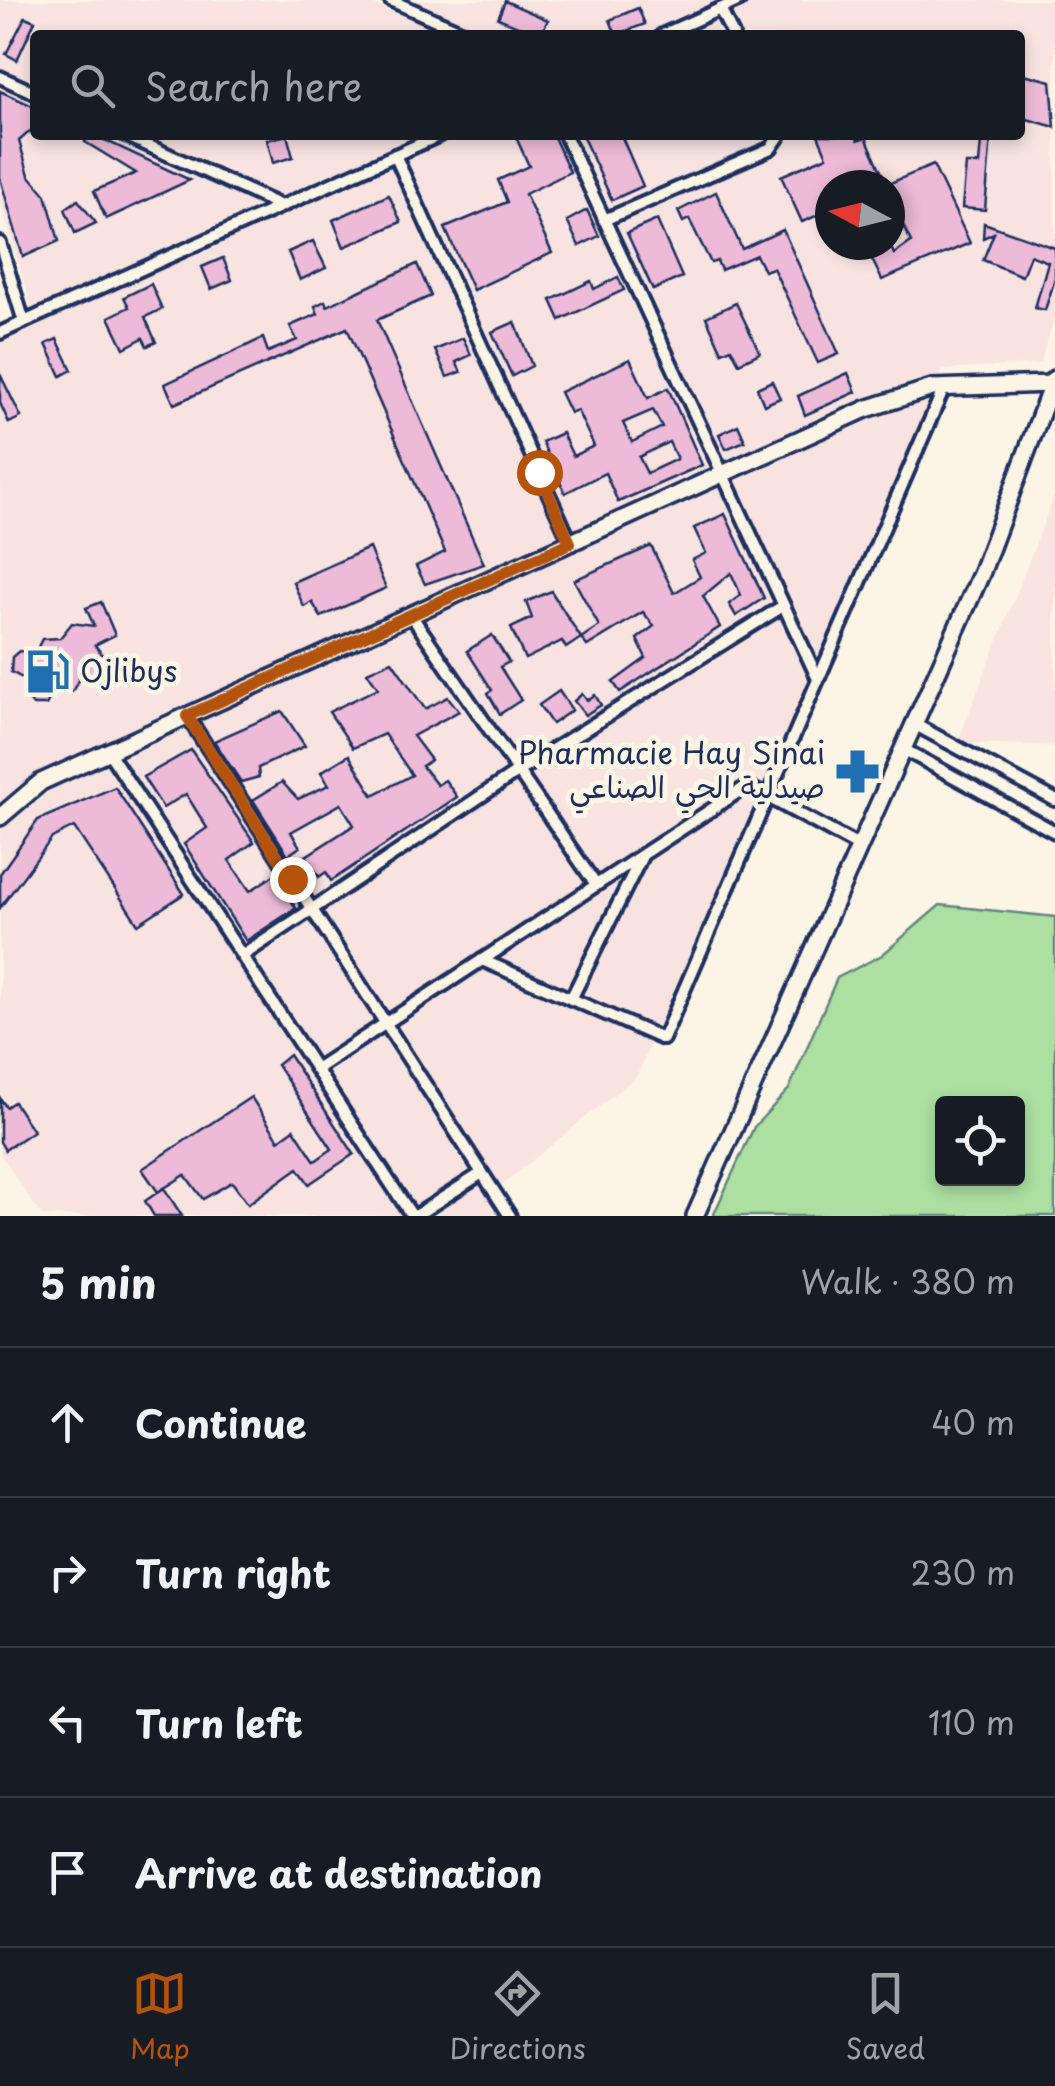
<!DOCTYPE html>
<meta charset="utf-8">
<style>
:root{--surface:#171b24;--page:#242831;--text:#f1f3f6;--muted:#9ea1a6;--line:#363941;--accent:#b45309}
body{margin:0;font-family:"Playpen Sans","Playpen Sans Arabic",sans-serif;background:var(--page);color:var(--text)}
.controls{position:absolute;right:30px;bottom:30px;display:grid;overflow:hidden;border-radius:10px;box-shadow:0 5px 15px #0003}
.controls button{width:90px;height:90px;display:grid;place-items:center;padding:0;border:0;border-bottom:2px solid var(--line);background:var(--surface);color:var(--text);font:50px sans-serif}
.compass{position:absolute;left:815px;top:170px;width:90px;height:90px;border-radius:50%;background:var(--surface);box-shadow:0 5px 15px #0003;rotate:277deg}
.stop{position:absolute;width:30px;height:30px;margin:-22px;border:8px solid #b45309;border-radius:50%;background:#fff}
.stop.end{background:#b45309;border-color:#fff;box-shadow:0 2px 10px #0008}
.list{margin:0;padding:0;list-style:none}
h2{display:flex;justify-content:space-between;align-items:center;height:130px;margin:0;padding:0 40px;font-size:42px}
h2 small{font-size:32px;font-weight:400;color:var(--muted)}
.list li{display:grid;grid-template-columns:65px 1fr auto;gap:30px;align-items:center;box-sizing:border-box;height:150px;padding:0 40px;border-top:2px solid var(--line)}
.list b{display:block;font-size:38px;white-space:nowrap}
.list em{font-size:32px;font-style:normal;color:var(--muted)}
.icon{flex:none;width:55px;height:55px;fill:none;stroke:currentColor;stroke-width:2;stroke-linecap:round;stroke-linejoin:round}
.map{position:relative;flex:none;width:1055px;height:1216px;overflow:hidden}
.search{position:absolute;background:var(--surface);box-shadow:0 5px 15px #0003;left:30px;right:30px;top:30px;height:110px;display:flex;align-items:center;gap:25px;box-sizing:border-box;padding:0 35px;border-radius:10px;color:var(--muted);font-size:38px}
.sheet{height:730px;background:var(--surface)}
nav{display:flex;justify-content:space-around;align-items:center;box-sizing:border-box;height:140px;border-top:2px solid var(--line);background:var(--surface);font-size:28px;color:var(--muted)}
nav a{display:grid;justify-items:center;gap:5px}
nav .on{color:var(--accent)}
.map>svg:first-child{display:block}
.built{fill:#f8e3e1;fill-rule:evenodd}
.green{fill:#acdfa0;stroke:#64877f;stroke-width:2.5;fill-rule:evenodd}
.building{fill:#edbad8;stroke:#1b2f5e;stroke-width:2.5;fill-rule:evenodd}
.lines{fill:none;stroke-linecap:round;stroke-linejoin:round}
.street-casing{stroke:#1b2f5e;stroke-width:18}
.secondary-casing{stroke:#1b2f5e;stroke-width:22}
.street{stroke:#fcf5e5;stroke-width:10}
.secondary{stroke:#fcf5e5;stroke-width:15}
.route{stroke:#b45309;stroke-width:12}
.labels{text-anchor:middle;stroke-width:10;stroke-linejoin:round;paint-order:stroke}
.poi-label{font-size:30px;fill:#1b2f5e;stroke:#fcf5e5;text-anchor:start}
</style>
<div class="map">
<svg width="1055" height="1216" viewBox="0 0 1055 1216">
<rect width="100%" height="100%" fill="#fcf5e5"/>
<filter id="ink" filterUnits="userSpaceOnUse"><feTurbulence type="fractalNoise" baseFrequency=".01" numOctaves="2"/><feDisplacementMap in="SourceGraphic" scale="20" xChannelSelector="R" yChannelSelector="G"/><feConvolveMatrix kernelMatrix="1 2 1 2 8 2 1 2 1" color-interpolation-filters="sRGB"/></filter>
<g filter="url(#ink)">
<!-- built -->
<g class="built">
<path d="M 0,0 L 364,0 L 398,15 L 405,0 L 1055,0 L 1055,315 L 1040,364 L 943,370 L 637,1076 L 487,1197 L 498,1216 L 42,1216 L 0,1154 L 0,344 L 37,326 L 0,200 ZM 35,35 L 1020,35 L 1020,135 L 35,135 ZM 830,185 L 890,185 L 890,245 L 830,245 Z"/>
<path d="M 1055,494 L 1055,746 L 957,743 L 1024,574 Z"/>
</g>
<!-- green -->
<path class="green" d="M 940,905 L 1055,917 L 1055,1216 L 713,1216 L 754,1127 L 789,1089 L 837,978 L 882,955 ZM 942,1104 L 1018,1104 L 1018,1178 L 942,1178 Z"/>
<!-- building -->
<g class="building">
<path d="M 505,1 L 548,20 L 540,35 L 498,18 Z"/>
<path d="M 638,8 L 645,24 L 616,35 L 610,20 Z"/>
<path d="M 25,17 L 35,21 L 17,60 L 6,54 Z"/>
<path d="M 1020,73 L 1051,81 L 1055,127 L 1020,117 Z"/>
<path d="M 0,91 L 35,107 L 35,127 L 19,141 L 29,175 L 46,195 L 59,241 L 23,257 L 0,178 Z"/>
<path d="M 88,135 L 94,135 L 190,180 L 106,219 L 94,191 L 136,173 L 85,142 Z"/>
<path d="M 287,135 L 293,157 L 273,163 L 267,140 Z"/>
<path d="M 515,135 L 553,135 L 570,172 L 525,194 L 552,253 L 473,290 L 445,228 L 507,202 L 498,180 L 529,166 Z"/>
<path d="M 582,135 L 621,135 L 643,186 L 612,200 Z"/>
<path d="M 818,135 L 856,135 L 858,140 L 866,137 L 887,185 L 830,185 L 830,210 L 802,222 L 781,176 L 827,156 Z"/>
<path d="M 991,136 L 985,210 L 962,208 L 966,164 L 979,164 L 981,141 Z"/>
<path d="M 933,165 L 970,243 L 882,280 L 865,245 L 890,245 L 894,254 L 911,242 L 899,217 L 890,220 L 890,183 Z"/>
<path d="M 716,192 L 742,249 L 783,230 L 839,354 L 818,363 L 773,268 L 764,271 L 756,255 L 721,270 L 717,261 L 711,263 L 689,219 L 683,222 L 678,211 Z"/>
<path d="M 389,195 L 401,222 L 344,247 L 333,220 Z"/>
<path d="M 78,200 L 96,223 L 75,233 L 65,209 Z"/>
<path d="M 587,210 L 599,236 L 579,246 L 567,221 Z"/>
<path d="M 657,220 L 682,277 L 653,290 L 627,233 Z"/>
<path d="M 984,223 L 1055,248 L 1055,279 L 1045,310 L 1035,308 L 1048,262 L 1030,255 L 1022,276 L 983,260 L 994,233 L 983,238 Z"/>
<path d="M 313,241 L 326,268 L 300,280 L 288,252 Z"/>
<path d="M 223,258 L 232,280 L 211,289 L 202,267 Z"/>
<path d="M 417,264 L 431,296 L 377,320 L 484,564 L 425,584 L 416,566 L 445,552 L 347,328 L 174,404 L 165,384 L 263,338 L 268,352 L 297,340 L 290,326 L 318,314 L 315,306 L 325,301 L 327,306 Z"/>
<path d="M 618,277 L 624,290 L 560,320 L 551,300 L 591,281 L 594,289 Z"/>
<path d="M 151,284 L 162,309 L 145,317 L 156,342 L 147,346 L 143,338 L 124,348 L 109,317 L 129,307 L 124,297 Z"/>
<path d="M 736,303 L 760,353 L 739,363 L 731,348 L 722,352 L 706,317 Z"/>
<path d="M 515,322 L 532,366 L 512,376 L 492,332 Z"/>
<path d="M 463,338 L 471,355 L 456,362 L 461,372 L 447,377 L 435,350 Z"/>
<path d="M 57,339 L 72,370 L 61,376 L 46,344 Z"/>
<path d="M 630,359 L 648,398 L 668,388 L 702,465 L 618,502 L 605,473 L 565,493 L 542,442 L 562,433 L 573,456 L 594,446 L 577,410 L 570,413 L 560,392 ZM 653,410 L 662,427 L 632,442 L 623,423 ZM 669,442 L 677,459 L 647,473 L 639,457 Z"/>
<path d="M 848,373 L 856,392 L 805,415 L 798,396 Z"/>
<path d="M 0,374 L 21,417 L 9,423 L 0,403 Z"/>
<path d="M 772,381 L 780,398 L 764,405 L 757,388 Z"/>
<path d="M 738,425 L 745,441 L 726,449 L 719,434 Z"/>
<path d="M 725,514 L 764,598 L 736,616 L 729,604 L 741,595 L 731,573 L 703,596 L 720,627 L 620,692 L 613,682 L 646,658 L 637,639 L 654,626 L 643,612 L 587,646 L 581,638 L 599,626 L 574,580 L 651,546 L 674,593 L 700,577 L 692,560 L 706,553 L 694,528 Z"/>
<path d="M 369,548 L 386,588 L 321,617 L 312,602 L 304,607 L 293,582 Z"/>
<path d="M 551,591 L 581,638 L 566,648 L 562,641 L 525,659 L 511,628 L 532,618 L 526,602 Z"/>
<path d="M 101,602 L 115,635 L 95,645 L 104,657 L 105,670 L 94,678 L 81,675 L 72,692 L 54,690 L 46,705 L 33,705 L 25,694 L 28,681 L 11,672 L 12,657 L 19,651 L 35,653 L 42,639 L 60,638 L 72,623 L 94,626 L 86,608 Z"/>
<path d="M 492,635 L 509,662 L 500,667 L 521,700 L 500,714 L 488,693 L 492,690 L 467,651 Z"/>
<path d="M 392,661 L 425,709 L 448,697 L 459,711 L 413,736 L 431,760 L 422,766 L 437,785 L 445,780 L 457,797 L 331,881 L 326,872 L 319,877 L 306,856 L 354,825 L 341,804 L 291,832 L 300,847 L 288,855 L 253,800 L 282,782 L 298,799 L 329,785 L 321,772 L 349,755 L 373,795 L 412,775 L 384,734 L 353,748 L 329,712 L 378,688 L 367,672 Z"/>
<path d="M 559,691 L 572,710 L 552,724 L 539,705 Z"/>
<path d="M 582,694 L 587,700 L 595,695 L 601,705 L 585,715 L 574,701 Z"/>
<path d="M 282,711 L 305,746 L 258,768 L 259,777 L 241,782 L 214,741 Z"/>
<path d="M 191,750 L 254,842 L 229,860 L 250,891 L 274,875 L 296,908 L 246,941 L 184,844 L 207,828 L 186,794 L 163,808 L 143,777 Z"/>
<path d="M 115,787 L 184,894 L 138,924 L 74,827 L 52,838 L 0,908 L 0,874 L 38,820 Z"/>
<path d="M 289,1055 L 354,1154 L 309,1184 L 298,1168 L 248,1204 L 232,1182 L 203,1199 L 185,1175 L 158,1192 L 142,1169 L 251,1097 L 279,1140 L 294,1129 L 315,1161 L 332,1149 L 277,1065 Z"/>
<path d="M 0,1098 L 6,1107 L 14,1102 L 33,1131 L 5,1150 L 0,1142 Z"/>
<path d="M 164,1188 L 182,1216 L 154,1216 L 145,1201 Z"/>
</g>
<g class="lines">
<defs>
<g id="street">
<path d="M 390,0 L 470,35"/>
<path d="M 720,9 L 733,35"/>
<path d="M 662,35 L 740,0"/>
<path d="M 0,77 L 35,93"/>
<path d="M 125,135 L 281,206"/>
<path d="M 565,135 L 818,679"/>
<path d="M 395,155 L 571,543"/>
<path d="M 604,220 L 771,148 L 780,135"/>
<path d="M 0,243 L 24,322 L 0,333"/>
<path d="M 24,322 L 440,135"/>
<path d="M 411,615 L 596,885"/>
<path d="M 187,716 L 510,1216"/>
<path d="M 914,724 L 1055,800"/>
<path d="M 903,749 L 1055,832"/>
<path d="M 108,751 L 412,1216"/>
<path d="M 242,956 L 517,772 L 783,606"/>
<path d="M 482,960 L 663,1039 L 944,388"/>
<path d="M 571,999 L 642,856"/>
<path d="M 316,1069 L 741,790 L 753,789 L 860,847"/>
<path d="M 415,1216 L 482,1173"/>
</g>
<g id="secondary">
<path d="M 0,817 L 41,782 L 866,409 L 932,388 L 1052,384"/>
<path d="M 695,1216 L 981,574 L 1054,379"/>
</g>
</defs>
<!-- street casing -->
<use href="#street" class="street-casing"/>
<!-- secondary casing -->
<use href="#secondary" class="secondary-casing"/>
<!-- street -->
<use href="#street" class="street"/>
<!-- secondary -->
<use href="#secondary" class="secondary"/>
</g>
</g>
<g class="lines" filter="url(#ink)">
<!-- route -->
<path class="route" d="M 292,879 L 187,716 L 570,543 L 539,472"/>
</g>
<!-- icons -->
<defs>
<symbol id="fuel-bare" viewBox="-9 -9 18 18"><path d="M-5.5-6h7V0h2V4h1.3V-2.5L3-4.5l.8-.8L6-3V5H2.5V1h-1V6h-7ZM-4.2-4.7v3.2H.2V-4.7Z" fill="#1f6fb2" stroke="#fcf5e5" stroke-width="2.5" paint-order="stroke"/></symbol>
<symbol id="pharmacy-bare" viewBox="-9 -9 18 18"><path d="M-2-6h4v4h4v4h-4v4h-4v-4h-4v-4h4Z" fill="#1f6fb2" stroke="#fcf5e5" stroke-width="2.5" paint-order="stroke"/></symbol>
</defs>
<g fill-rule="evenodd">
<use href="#fuel-bare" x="16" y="640" width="63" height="63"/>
<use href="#pharmacy-bare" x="826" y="740" width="63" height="63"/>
</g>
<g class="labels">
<!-- poi labels -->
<g class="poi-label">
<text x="80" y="682">Ojlibys</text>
<text x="825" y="764" text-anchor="end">Pharmacie Hay Sinai<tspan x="825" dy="34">صيدلية الحي الصناعي</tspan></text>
</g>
</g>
</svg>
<div class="controls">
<button><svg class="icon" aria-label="locate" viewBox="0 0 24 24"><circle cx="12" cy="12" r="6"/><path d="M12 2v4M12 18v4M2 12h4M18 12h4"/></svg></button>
</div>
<svg class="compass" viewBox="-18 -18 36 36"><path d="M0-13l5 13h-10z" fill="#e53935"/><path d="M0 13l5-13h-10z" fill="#9ea1a6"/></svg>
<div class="stop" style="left:539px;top:472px"></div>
<div class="stop end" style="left:292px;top:879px"></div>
<div class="search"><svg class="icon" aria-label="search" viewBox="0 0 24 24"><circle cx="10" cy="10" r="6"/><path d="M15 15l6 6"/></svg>Search here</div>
</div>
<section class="sheet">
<h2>5 min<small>Walk · 380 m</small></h2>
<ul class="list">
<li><svg class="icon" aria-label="ahead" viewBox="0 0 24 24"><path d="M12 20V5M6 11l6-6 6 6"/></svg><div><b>Continue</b></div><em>40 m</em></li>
<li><svg class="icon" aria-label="right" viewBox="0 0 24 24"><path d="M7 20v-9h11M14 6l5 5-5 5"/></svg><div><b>Turn right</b></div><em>230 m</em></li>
<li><svg class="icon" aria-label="left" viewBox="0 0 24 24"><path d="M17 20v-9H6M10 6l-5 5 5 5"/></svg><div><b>Turn left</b></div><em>110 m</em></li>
<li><svg class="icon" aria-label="arrive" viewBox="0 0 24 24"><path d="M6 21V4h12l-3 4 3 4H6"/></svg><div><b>Arrive at destination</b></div></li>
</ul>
</section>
<nav>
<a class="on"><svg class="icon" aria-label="map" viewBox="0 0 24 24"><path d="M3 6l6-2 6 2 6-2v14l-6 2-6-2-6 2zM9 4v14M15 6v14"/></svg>Map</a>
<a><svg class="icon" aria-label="directions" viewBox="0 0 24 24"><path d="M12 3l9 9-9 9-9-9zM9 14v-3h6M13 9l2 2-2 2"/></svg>Directions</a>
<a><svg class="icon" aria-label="saved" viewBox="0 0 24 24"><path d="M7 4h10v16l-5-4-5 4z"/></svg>Saved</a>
</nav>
